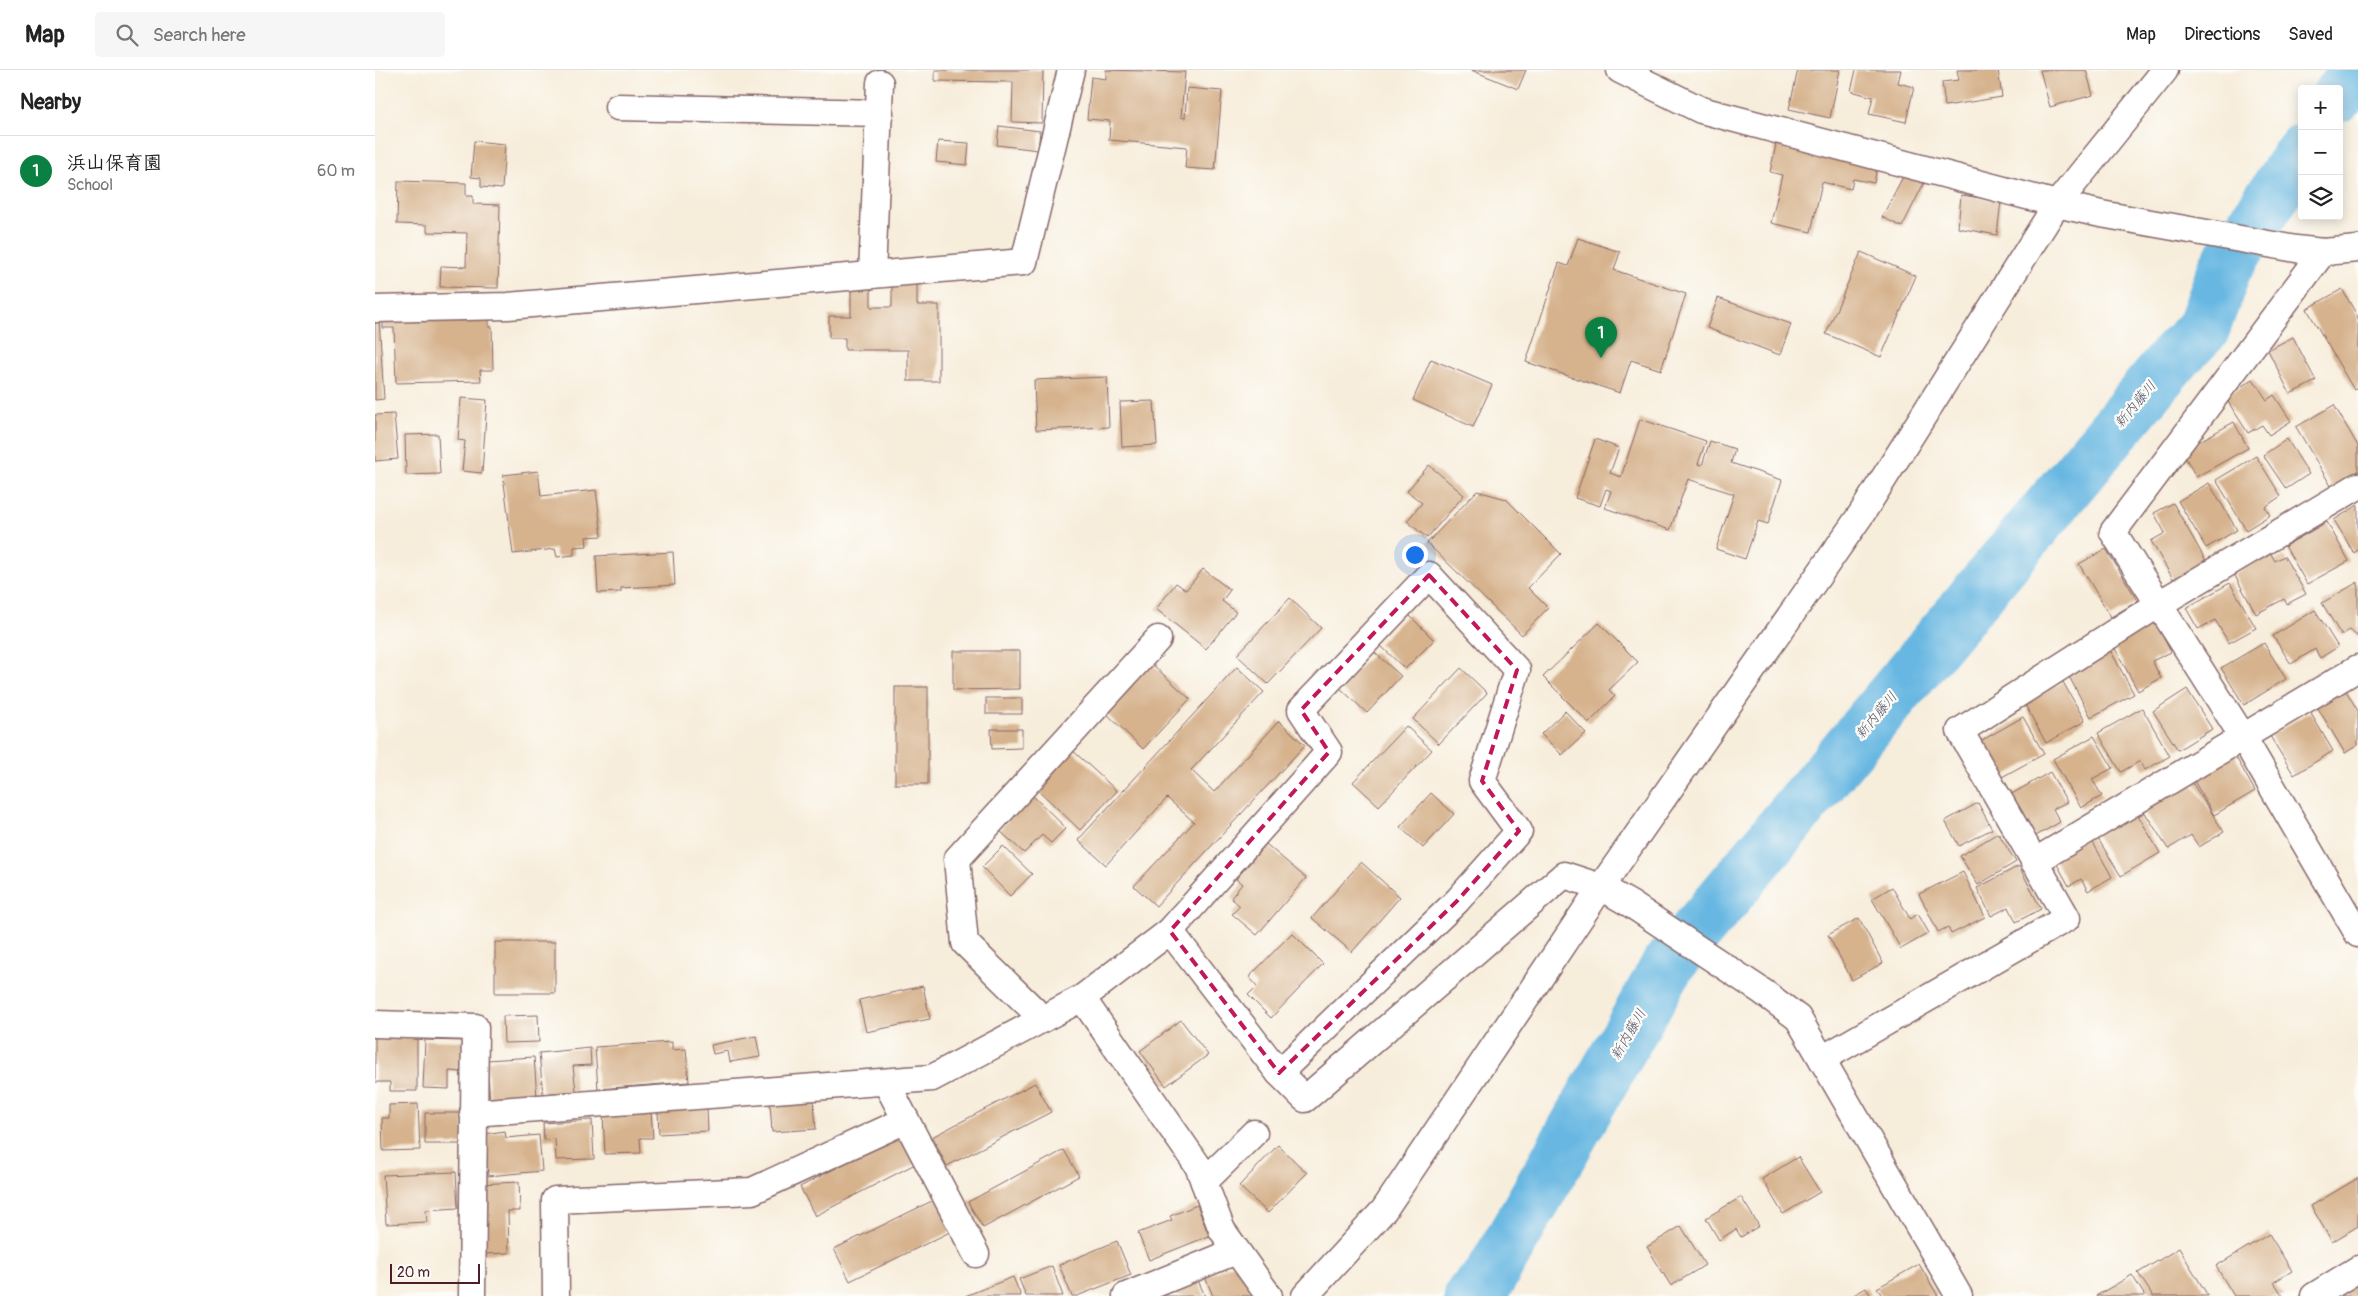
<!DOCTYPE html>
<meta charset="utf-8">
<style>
:root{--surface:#fff;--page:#f6f6f6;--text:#222;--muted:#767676;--line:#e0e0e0;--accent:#0b8043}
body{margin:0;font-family:Pangolin,"Klee One",sans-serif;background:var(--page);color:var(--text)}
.controls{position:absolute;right:15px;top:15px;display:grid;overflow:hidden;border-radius:5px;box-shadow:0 2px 12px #0003}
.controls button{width:45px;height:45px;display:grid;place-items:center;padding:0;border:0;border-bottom:1px solid var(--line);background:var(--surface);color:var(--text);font:25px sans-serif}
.scale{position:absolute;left:15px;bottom:12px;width:90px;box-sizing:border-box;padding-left:5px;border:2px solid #4a1f2b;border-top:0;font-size:14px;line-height:18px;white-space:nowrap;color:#4a1f2b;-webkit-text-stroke:4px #fdfcf7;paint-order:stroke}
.you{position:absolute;left:1039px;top:484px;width:18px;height:18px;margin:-12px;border:4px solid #fff;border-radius:50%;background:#1a73e8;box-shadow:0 0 0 8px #1a73e833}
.badge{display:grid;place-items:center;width:32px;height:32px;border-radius:50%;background:var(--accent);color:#fff;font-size:16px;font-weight:700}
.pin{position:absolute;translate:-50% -41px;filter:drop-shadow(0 1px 2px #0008)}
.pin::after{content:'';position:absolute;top:26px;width:18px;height:15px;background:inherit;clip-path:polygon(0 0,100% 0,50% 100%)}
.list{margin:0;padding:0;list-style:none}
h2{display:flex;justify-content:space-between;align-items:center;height:65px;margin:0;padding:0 20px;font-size:21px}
h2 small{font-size:16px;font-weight:400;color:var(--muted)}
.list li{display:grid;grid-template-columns:32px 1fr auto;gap:15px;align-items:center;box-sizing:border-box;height:70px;padding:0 20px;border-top:1px solid var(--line)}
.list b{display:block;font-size:19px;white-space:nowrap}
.list p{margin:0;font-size:16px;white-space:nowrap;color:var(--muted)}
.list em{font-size:16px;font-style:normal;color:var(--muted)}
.icon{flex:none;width:28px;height:28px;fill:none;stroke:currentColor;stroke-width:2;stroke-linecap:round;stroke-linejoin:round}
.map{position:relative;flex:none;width:1983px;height:1226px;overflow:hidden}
header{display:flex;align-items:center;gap:30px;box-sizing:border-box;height:70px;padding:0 25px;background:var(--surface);border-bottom:1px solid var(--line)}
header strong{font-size:24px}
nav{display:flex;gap:28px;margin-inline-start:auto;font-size:18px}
.search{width:350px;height:45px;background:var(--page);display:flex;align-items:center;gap:12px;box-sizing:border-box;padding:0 18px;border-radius:5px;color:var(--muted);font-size:19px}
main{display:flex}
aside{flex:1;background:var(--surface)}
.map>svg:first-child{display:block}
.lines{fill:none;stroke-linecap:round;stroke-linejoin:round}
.river{stroke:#67b7e2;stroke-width:54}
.building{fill:#d6b28d}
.minor-casing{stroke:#876769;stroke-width:29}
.minor{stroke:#fff;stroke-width:26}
.marked{fill:none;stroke:#c2185b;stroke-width:4;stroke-dasharray:10 6;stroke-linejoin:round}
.labels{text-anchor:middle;stroke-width:4.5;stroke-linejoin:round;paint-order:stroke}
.water-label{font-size:14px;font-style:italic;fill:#54546b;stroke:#fdfcf7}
</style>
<header>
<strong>Map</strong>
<div class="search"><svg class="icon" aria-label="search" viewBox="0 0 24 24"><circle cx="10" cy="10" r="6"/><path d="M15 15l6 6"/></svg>Search here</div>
<nav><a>Map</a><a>Directions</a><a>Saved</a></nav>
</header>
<main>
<aside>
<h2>Nearby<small></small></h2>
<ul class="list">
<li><span class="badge">1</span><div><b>浜山保育園</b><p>School</p></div><em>60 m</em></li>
</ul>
</aside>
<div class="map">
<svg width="1983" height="1226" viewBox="0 0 1983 1226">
<rect width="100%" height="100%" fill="#fdfcf7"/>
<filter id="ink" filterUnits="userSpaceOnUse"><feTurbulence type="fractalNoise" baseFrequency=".02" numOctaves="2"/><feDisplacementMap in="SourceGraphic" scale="10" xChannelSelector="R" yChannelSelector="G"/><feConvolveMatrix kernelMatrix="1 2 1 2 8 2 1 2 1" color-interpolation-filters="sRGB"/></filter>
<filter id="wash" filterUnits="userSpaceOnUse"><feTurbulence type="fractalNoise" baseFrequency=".0096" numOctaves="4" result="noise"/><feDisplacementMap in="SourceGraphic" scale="20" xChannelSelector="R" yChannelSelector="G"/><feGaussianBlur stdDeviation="1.12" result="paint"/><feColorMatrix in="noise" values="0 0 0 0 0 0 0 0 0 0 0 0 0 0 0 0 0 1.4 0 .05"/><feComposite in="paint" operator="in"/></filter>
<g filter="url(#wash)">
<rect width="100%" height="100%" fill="#f7eddb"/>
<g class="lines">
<!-- river -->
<g class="river">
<path d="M 1964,25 L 1981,0"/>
<path d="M 1096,1226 L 1114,1209 L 1293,895 L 1799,288 L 1828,259 L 1850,198 L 1927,81"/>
</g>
</g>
<g id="blocks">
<!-- building -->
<g class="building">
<path d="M 560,0 L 668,0 L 667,53 L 637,52 L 638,12 L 560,11 Z"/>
<path d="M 731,0 L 810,2 L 806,47 L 810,48 L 812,18 L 847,21 L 840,100 L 810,98 L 812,77 L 734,70 L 735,51 L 712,49 L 716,7 L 731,9 Z"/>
<path d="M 1096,0 L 1151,0 L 1143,19 Z"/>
<path d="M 1423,0 L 1465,0 L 1455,48 L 1414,39 Z"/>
<path d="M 1481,0 L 1526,0 L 1523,13 L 1539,17 L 1531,52 L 1494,44 L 1498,27 L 1476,21 Z"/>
<path d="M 1582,0 L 1623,0 L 1627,27 L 1570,36 L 1567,12 L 1584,10 Z"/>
<path d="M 1665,0 L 1711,0 L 1718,25 L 1675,37 Z"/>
<path d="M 624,56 L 665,61 L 663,80 L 622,75 Z"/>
<path d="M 1402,70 L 1503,92 L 1499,113 L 1478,109 L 1476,119 L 1447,112 L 1436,162 L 1396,153 L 1407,105 L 1395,102 Z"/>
<path d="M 99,71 L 130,74 L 127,119 L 106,117 L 106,108 L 96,107 Z"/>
<path d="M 563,71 L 594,73 L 592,95 L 561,92 Z"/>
<path d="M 1531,101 L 1550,111 L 1527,157 L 1507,147 Z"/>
<path d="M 23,111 L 91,113 L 91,126 L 98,126 L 98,134 L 125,135 L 123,218 L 65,217 L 66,196 L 91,197 L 92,163 L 52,162 L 52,155 L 22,154 Z"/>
<path d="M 1586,125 L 1626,131 L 1622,165 L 1583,158 Z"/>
<path d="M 1203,168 L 1245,182 L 1239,200 L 1311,224 L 1286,300 L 1256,290 L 1245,323 L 1151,292 L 1184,193 L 1193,196 Z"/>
<path d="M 1486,182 L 1541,206 L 1506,287 L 1451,264 Z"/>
<path d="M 517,212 L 542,212 L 542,235 L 564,235 L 564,311 L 533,311 L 533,280 L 470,280 L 470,268 L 454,268 L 454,246 L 476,246 L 476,218 L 496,218 L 496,237 L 517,237 Z"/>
<path d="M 1967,219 L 1983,247 L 1983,318 L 1979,320 L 1932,239 Z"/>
<path d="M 1343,228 L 1416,254 L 1405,285 L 1332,258 Z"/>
<path d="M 114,242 L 114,257 L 117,257 L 118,300 L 105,300 L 106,311 L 21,313 L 19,258 L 8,258 L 8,245 Z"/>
<path d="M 0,248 L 4,248 L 9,329 L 0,330 Z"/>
<path d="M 1918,267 L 1941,311 L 1915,324 L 1893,280 Z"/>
<path d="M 1056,289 L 1117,315 L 1098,357 L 1038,330 Z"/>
<path d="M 732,307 L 734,357 L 661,360 L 659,310 Z"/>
<path d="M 1878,309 L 1892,330 L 1899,325 L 1916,351 L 1894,365 L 1887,355 L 1873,363 L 1850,327 Z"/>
<path d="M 86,328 L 112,330 L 107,403 L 87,401 L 90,371 L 83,370 Z"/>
<path d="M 779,331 L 782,375 L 747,377 L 745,332 Z"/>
<path d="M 1959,335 L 1983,376 L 1983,407 L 1959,421 L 1921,357 Z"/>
<path d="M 19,344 L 23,389 L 0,391 L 0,345 Z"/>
<path d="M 1265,349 L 1331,371 L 1323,394 L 1327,395 L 1335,371 L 1360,379 L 1356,393 L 1407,410 L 1393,454 L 1383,451 L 1370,489 L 1341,479 L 1359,424 L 1313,409 L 1295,460 L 1230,438 L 1236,421 L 1231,419 L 1225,436 L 1200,428 L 1220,369 L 1244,378 L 1235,403 L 1246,407 Z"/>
<path d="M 1859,352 L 1873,378 L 1821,407 L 1807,381 Z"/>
<path d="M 63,364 L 65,404 L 31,405 L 30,365 Z"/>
<path d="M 1912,369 L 1934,404 L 1911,419 L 1888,385 Z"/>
<path d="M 1881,386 L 1906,426 L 1890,437 L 1895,445 L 1871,460 L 1841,410 Z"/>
<path d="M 1054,395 L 1089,425 L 1052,468 L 1032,451 L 1047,433 L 1032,421 Z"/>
<path d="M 163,401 L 166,426 L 221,420 L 227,466 L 211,467 L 212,476 L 199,477 L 199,485 L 182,487 L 180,479 L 138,484 L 128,405 Z"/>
<path d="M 1834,413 L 1862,460 L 1831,478 L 1803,431 Z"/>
<path d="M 1102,421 L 1131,429 L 1186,484 L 1153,518 L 1173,538 L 1147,565 L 1052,473 Z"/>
<path d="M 1798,433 L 1831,491 L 1798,509 L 1776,471 L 1790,463 L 1779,443 Z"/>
<path d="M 1983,435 L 1983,480 L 1979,483 L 1959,450 Z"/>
<path d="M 1952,452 L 1974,491 L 1932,514 L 1910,476 Z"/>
<path d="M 1731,479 L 1763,531 L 1736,547 L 1704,494 Z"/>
<path d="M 298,482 L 300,515 L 246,518 L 246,522 L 223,523 L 221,486 Z"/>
<path d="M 1896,484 L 1900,491 L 1909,486 L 1931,524 L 1912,534 L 1909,529 L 1881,544 L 1859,504 Z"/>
<path d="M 828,499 L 855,520 L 847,531 L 861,542 L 831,579 L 781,539 L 801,513 L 811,520 Z"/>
<path d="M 1983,512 L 1983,567 L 1975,560 L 1966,565 L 1947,533 Z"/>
<path d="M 1855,513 L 1881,558 L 1854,573 L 1840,550 L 1823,559 L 1811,538 Z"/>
<path d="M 915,528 L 946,558 L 893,614 L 862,585 Z"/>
<path d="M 1940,540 L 1963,577 L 1945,588 L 1940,579 L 1916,594 L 1898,566 Z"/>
<path d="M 1033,544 L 1059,570 L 1030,599 L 1004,574 Z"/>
<path d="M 1779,550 L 1796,582 L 1777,591 L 1786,608 L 1763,621 L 1737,573 Z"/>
<path d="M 1224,553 L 1263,592 L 1234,620 L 1240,626 L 1214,653 L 1168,607 Z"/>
<path d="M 1889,573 L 1911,609 L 1869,635 L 1846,598 Z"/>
<path d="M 1734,578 L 1759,624 L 1716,647 L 1691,601 Z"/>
<path d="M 578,581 L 645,581 L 645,619 L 578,620 Z"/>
<path d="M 999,582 L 1026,606 L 992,643 L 965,618 Z"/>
<path d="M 776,593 L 815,629 L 768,679 L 730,642 Z"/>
<path d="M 862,597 L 889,622 L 816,700 L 839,722 L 904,651 L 930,675 L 781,836 L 759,816 L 819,752 L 792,728 L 731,795 L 703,770 Z"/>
<path d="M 1086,598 L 1112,623 L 1064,674 L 1038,649 Z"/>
<path d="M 1688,612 L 1710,651 L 1671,673 L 1649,633 Z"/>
<rect x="520" y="617" width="33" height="97"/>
<path d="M 1812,619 L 1837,659 L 1803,680 L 1778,641 Z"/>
<path d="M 1970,619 L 1983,641 L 1983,675 L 1970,683 L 1941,635 Z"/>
<rect x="611" y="628" width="36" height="16"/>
<path d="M 1767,638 L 1795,686 L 1770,700 L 1765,691 L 1746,702 L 1723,663 Z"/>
<path d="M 1190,641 L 1211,663 L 1187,685 L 1166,664 Z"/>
<path d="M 1935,642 L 1958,681 L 1919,705 L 1895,666 Z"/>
<path d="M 1648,647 L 1669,684 L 1625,708 L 1604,672 Z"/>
<path d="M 1031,656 L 1057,680 L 1004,736 L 978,712 Z"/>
<path d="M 616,659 L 647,659 L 647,678 L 617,679 Z"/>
<path d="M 1719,666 L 1738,698 L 1717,709 L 1727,726 L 1706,738 L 1678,689 Z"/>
<path d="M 696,679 L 742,721 L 705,760 L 660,717 Z"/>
<path d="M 1858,682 L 1880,721 L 1839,745 L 1816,706 Z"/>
<path d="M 1675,702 L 1692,732 L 1678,739 L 1685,752 L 1659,767 L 1635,725 Z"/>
<path d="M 1812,705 L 1849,762 L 1824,777 L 1816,765 L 1793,779 L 1765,735 Z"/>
<path d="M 1056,723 L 1079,744 L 1048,778 L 1025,757 Z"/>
<path d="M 657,725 L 691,758 L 676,773 L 667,765 L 649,783 L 624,760 Z"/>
<path d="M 1603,733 L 1617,759 L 1584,776 L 1570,751 Z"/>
<path d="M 1760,740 L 1785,783 L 1746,806 L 1720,764 Z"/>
<path d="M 1623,763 L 1641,792 L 1603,815 L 1585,786 Z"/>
<path d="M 1715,767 L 1737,807 L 1713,821 L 1706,809 L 1694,816 L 1678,787 Z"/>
<path d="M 891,774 L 931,808 L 882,865 L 857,844 L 865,836 L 856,828 L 867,814 L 861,809 Z"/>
<path d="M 628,776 L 657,804 L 635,826 L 607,797 Z"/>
<path d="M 986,792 L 1025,827 L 977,882 L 937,848 Z"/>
<path d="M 1644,796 L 1666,839 L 1641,852 L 1634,837 L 1616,846 L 1602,818 Z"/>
<path d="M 1588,802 L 1610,847 L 1576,864 L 1573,857 L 1563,862 L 1544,824 Z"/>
<path d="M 1517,817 L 1535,849 L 1543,844 L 1554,863 L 1526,879 L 1497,829 Z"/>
<path d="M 1484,848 L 1508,893 L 1477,910 L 1453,865 Z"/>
<path d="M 917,863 L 948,894 L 896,948 L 873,925 L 882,916 L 874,907 Z"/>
<rect x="120" y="872" width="60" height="51"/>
<path d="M 548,916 L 555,949 L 491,962 L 484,930 Z"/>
<path d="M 163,945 L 164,972 L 129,973 L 128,946 Z"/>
<path d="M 806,950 L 833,985 L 791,1016 L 765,981 Z"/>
<path d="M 0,961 L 18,961 L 18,968 L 42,968 L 42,1021 L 15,1021 L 15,1012 L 0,1012 Z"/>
<path d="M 381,966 L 385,987 L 355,992 L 353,981 L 338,984 L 336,975 Z"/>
<path d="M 50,970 L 88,971 L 87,1002 L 74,1001 L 74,1019 L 48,1018 Z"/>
<path d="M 297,972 L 297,980 L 311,979 L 314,1012 L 223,1019 L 220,977 Z"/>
<path d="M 215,978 L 216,995 L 198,996 L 201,1021 L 168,1024 L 164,983 Z"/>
<path d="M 159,987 L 162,1028 L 115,1031 L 112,990 Z"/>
<path d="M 660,1013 L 676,1042 L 572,1096 L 557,1067 Z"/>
<path d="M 439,1030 L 441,1059 L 397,1062 L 395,1033 Z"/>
<path d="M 43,1034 L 45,1080 L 8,1081 L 7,1048 L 14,1048 L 14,1035 Z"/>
<path d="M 332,1039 L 333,1061 L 284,1064 L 283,1041 Z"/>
<path d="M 276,1042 L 278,1068 L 265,1068 L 266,1083 L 230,1084 L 228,1045 Z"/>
<path d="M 50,1043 L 88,1043 L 89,1074 L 50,1074 Z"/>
<path d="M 217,1050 L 219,1089 L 181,1090 L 180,1069 L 169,1070 L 168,1053 Z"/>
<path d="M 130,1061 L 131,1068 L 164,1065 L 167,1101 L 113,1106 L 109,1064 Z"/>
<path d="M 527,1063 L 542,1093 L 440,1146 L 425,1117 Z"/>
<path d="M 903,1075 L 932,1103 L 893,1143 L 864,1116 Z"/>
<path d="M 689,1080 L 704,1106 L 608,1158 L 593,1132 Z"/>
<path d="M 1423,1087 L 1445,1122 L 1408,1144 L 1387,1109 Z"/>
<path d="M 81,1102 L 83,1138 L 51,1140 L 52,1152 L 11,1154 L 8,1105 Z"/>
<path d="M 1983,1108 L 1983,1156 L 1957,1172 L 1936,1136 Z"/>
<path d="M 144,1112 L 145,1141 L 133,1141 L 134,1183 L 106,1184 L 104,1114 Z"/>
<path d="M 1366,1127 L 1384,1156 L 1366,1167 L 1361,1159 L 1344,1170 L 1331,1148 Z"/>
<path d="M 563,1128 L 579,1160 L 475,1211 L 459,1179 Z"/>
<path d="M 822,1135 L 834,1166 L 774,1190 L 763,1163 L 797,1150 L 795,1146 Z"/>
<path d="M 1306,1156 L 1330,1195 L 1296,1216 L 1272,1177 Z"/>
<path d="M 1894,1164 L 1917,1201 L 1899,1212 L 1908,1226 L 1859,1226 L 1841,1196 Z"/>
<path d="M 742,1171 L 756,1205 L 702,1226 L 697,1226 L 684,1195 Z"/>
<path d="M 1804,1178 L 1833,1226 L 1778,1226 L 1763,1203 Z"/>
<path d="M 863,1192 L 878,1226 L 838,1226 L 830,1207 Z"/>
<path d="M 1544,1194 L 1563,1226 L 1507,1226 L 1502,1218 Z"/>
<path d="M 677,1196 L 688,1226 L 651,1226 L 644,1209 Z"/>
<path d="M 1757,1205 L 1770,1226 L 1721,1226 Z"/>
<path d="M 638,1207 L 646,1226 L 590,1226 Z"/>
<path d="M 822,1208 L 830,1226 L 787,1226 L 786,1223 Z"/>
<path d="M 1983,1213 L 1983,1226 L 1962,1226 Z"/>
<path d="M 1491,1218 L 1496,1226 L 1477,1226 Z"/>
</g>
</g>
</g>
<g filter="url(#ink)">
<use href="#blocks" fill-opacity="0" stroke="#876769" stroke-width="1"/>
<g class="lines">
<defs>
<g id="minor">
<path d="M 1245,0 L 1326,40 L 1682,134 L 1726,144 L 1921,179 L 1948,182 L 1983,179"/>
<path d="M 243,37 L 505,43"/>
<path d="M 1948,182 L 1738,462 L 1868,667 L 1983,864"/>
<path d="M 497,205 L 505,13"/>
<path d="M 0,239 L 133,236 L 649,192 L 696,0"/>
<path d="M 1054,505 L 1142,600 L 1107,711 L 1144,761 L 1082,831 L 904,1003 L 795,861 L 954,682 L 926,640 Z"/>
<path d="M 1659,792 L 1983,598"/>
<path d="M 707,928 L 823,1096 L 847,1160 L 894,1226"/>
<path d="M 668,949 L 590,873 L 582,789 L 783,569"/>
<path d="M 0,954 L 100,957 L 97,1226"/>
<path d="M 1447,989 L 1692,848 L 1585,661 L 1784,534 L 1983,416"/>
<path d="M 904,1003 L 930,1029 L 1189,805 L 1226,817 L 1257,835 L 1388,922 L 1423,948 L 1584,1226"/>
<path d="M 511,1012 L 601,1184"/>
<path d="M 98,1043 L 557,1008 L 707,928 L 795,861"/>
<path d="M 829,1112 L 879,1063"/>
<path d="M 181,1226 L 180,1130 L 377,1121 L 531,1050"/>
<path d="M 751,1226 L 861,1181"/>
<path d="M 930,1226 L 1009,1140 L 1226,817 L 1487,443 L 1682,134 L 1790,0"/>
<path d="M 1939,1226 L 1983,1199"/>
</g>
</defs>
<!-- minor casing -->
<use href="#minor" class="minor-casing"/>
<!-- minor -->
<use href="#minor" class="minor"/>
</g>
</g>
<!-- marked area -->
<path class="marked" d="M 1054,505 L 1142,600 L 1107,711 L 1144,761 L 1082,831 L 904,1003 L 795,861 L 954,682 L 926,640 Z"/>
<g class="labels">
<!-- water labels -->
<g class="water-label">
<text transform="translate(1760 334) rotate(-50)" y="5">新内藤川</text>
<text transform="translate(1501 645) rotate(-50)" y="5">新内藤川</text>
<text transform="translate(1253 964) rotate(-60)" y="5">新内藤川</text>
</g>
</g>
</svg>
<div class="controls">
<button>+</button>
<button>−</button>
<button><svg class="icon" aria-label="layers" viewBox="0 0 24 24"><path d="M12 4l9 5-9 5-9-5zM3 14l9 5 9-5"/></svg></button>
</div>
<div class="scale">20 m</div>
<div class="you"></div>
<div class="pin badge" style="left:1226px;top:288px">1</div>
</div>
</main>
